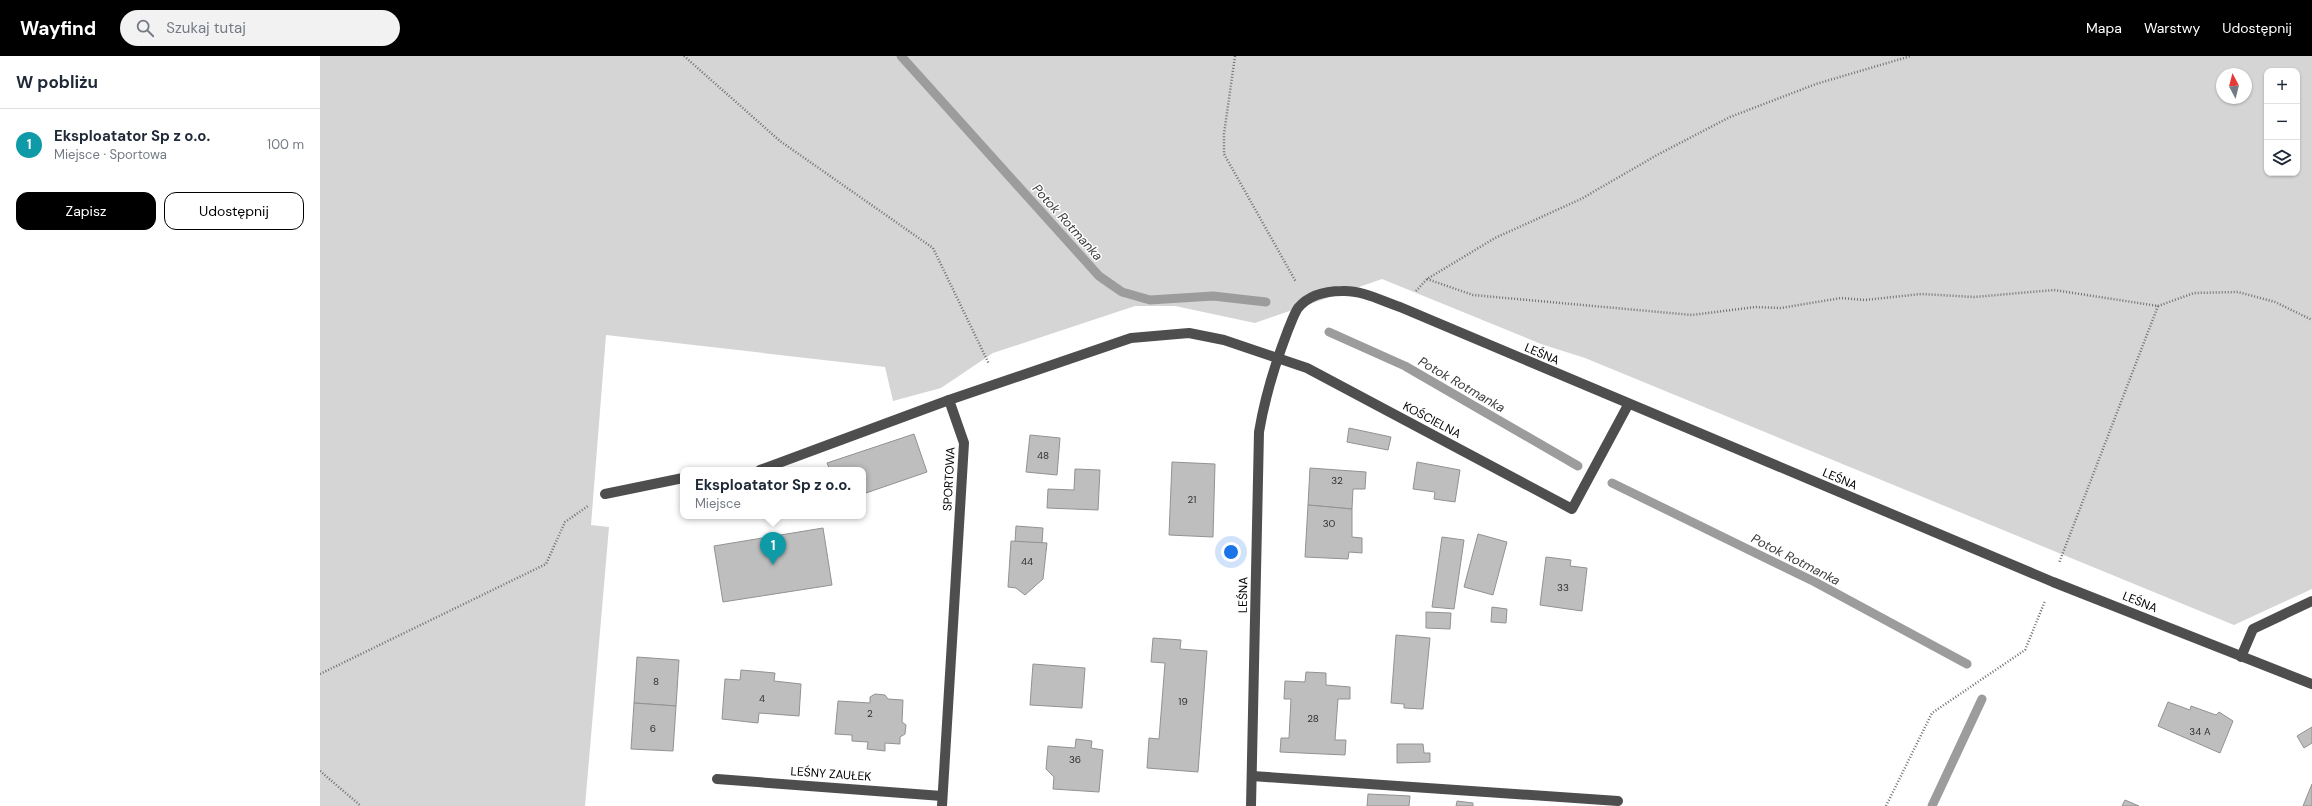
<!DOCTYPE html>
<html lang="pl">
<meta charset="utf-8">
<style>
:root{--surface:#fff;--page:#f2f2f3;--text:#1f2937;--muted:#747a83;--line:#e0e1e3;--accent:#000}
body{margin:0;font-family:"DM Sans",sans-serif;background:var(--page);color:var(--text)}
.controls{position:absolute;right:12px;top:12px;display:grid;overflow:hidden;border-radius:8px;box-shadow:0 1px 3px #0004}
.controls button{width:36px;height:36px;display:grid;place-items:center;padding:0;border:0;border-bottom:1px solid var(--line);background:var(--surface);color:var(--text);font:20px sans-serif}
.compass{position:absolute;left:1896px;top:12px;width:36px;height:36px;border-radius:50%;background:var(--surface);box-shadow:0 1px 3px #0004;rotate:353deg}
.you{position:absolute;left:911px;top:496px;width:14px;height:14px;margin:-10px;border:3px solid #fff;border-radius:50%;background:#1a73e8;box-shadow:0 0 0 6px #1a73e833}
.badge{display:grid;place-items:center;width:26px;height:26px;border-radius:50%;background:var(--accent);color:#fff;font-size:13px;font-weight:700}
.pin{position:absolute;translate:-50% -33px;filter:drop-shadow(0 1px 2px #0008)}
.pin::after{content:'';position:absolute;top:21px;width:14px;height:12px;background:inherit;clip-path:polygon(0 0,100% 0,50% 100%)}
.popup{position:absolute;left:360px;top:411px;width:186px;height:52px;box-sizing:border-box;display:grid;place-content:center;border-radius:8px;background:var(--surface);filter:drop-shadow(0 1px 3px #0005);font-size:13px;white-space:nowrap;color:var(--muted)}
.popup b{font-size:15px;color:var(--text)}
.popup::after{content:'';position:absolute;left:50%;top:100%;margin-left:-8px;border:8px solid transparent;border-top-color:var(--surface)}
.list{margin:0;padding:0;list-style:none}
h2{display:flex;justify-content:space-between;align-items:center;height:52px;margin:0;padding:0 16px;font-size:17px}
h2 small{font-size:13px;font-weight:400;color:var(--muted)}
.list li{display:grid;grid-template-columns:26px 1fr auto;gap:12px;align-items:center;box-sizing:border-box;height:72px;padding:0 16px;border-top:1px solid var(--line)}
.list b{display:block;font-size:15px;white-space:nowrap}
.list p{margin:0;font-size:13px;white-space:nowrap;color:var(--muted)}
.list em{font-size:13px;font-style:normal;color:var(--muted)}
.actions{display:flex;gap:8px;padding:12px 16px}
.actions a{flex:1;padding:9px 0;border:1px solid var(--accent);border-radius:12px;text-align:center;font-size:14px;color:var(--accent)}
.actions .main{background:var(--accent);color:#fff}
.icon{flex:none;width:22px;height:22px;fill:none;stroke:currentColor;stroke-width:2;stroke-linecap:round;stroke-linejoin:round}
.map{position:relative;flex:none;width:1992px;height:750px;overflow:hidden}
header{display:flex;align-items:center;gap:24px;box-sizing:border-box;height:56px;padding:0 20px;background:var(--accent);color:#fff}
header strong{font-size:19px}
nav{display:flex;gap:22px;margin-inline-start:auto;font-size:14px}
.search{width:280px;height:36px;background:var(--page);display:flex;align-items:center;gap:10px;box-sizing:border-box;padding:0 14px;border-radius:22px;color:var(--muted);font-size:15px}
main{display:flex}
aside{flex:1;background:var(--surface)}
.map>svg:first-child{display:block}
.green{fill:#d5d5d5;fill-rule:evenodd}
.lines{fill:none;stroke-linecap:round;stroke-linejoin:round}
.stream{stroke:#9c9c9c;stroke-width:9}
.building{fill:#bebebe;stroke:#929292}
.path{stroke:#707070;stroke-width:2.5;stroke-dasharray:1 2;stroke-linecap:butt}
.minor{stroke:#4e4e4e;stroke-width:10}
.labels{text-anchor:middle;stroke-width:3;stroke-linejoin:round;paint-order:stroke}
.number-label{font-size:10px;fill:#303030}
.street-label{font-size:12px;fill:#000;stroke:#fff}
.water-label{font-size:13px;font-style:italic;fill:#3d3d3d;stroke:#fff}
</style>
<header>
<strong>Wayfind</strong>
<div class="search"><svg class="icon" aria-label="search" viewBox="0 0 24 24"><circle cx="10" cy="10" r="6"/><path d="M15 15l6 6"/></svg>Szukaj tutaj</div>
<nav><a>Mapa</a><a>Warstwy</a><a>Udostępnij</a></nav>
</header>
<main>
<aside>
<h2>W pobliżu<small></small></h2>
<ul class="list">
<li><span class="badge" style="background:#0f9aa8">1</span><div><b>Eksploatator Sp z o.o.</b><p>Miejsce · Sportowa</p></div><em>100 m</em></li>
</ul>
<div class="actions"><a class="main">Zapisz</a><a>Udostępnij</a></div>
</aside>
<div class="map">
<svg width="1992" height="750" viewBox="0 0 1992 750">
<rect width="100%" height="100%" fill="#fff"/>
<!-- green -->
<path class="green" d="M 0,0 L 1992,0 L 1992,533 L 1914,569 L 1265,302 L 1221,288 L 1062,223 L 935,267 L 855,250 L 815,250 L 673,297 L 621,332 L 573,345 L 565,311 L 286,279 L 271,469 L 289,471 L 265,750 L 0,750 ZM 1947,15 L 1977,15 L 1977,117 L 1947,117 ZM 1902,18 L 1926,18 L 1926,42 L 1902,42 Z"/>
<g class="lines">
<!-- stream -->
<g class="stream">
<path d="M 581,0 L 779,220 L 802,236 L 830,244 L 893,240 L 946,246"/>
<path d="M 1009,276 L 1085,310 L 1258,410"/>
<path d="M 1292,427 L 1495,526 L 1647,608"/>
<path d="M 1612,750 L 1662,643"/>
</g>
</g>
<!-- building -->
<g class="building">
<path d="M 1029,372 L 1071,381 L 1068,394 L 1027,386 Z"/>
<path d="M 594,378 L 607,416 L 543,438 L 543,414 L 510,414 L 507,407 Z"/>
<path d="M 710,379 L 740,382 L 737,419 L 706,416 Z"/>
<path d="M 852,406 L 895,408 L 893,481 L 849,479 Z"/>
<path d="M 1097,406 L 1140,414 L 1135,446 L 1114,443 L 1115,436 L 1093,433 Z"/>
<path d="M 990,412 L 1046,416 L 1045,433 L 1033,433 L 1032,453 L 988,449 Z"/>
<path d="M 755,413 L 780,414 L 778,454 L 727,452 L 728,433 L 754,434 Z"/>
<path d="M 988,449 L 1032,453 L 1032,481 L 1042,482 L 1042,497 L 1029,496 L 1028,503 L 985,501 Z"/>
<path d="M 696,470 L 723,472 L 722,487 L 695,486 Z"/>
<path d="M 503,472 L 512,529 L 403,546 L 394,490 Z"/>
<path d="M 1158,478 L 1187,486 L 1173,539 L 1144,531 Z"/>
<path d="M 1122,481 L 1144,484 L 1134,553 L 1112,551 Z"/>
<path d="M 691,485 L 727,487 L 723,523 L 705,539 L 696,532 L 688,531 Z"/>
<path d="M 1226,501 L 1251,504 L 1250,510 L 1267,512 L 1262,555 L 1220,549 Z"/>
<path d="M 1172,551 L 1187,553 L 1186,567 L 1171,566 Z"/>
<path d="M 1106,556 L 1131,557 L 1130,573 L 1106,572 Z"/>
<path d="M 1076,579 L 1110,582 L 1103,653 L 1084,652 L 1084,648 L 1071,647 Z"/>
<path d="M 833,582 L 861,584 L 860,593 L 887,595 L 878,716 L 827,712 L 829,682 L 839,683 L 845,607 L 831,606 Z"/>
<path d="M 317,601 L 359,604 L 356,650 L 314,647 Z"/>
<path d="M 713,608 L 765,612 L 762,652 L 710,649 Z"/>
<path d="M 421,614 L 455,617 L 454,625 L 481,628 L 479,660 L 439,657 L 438,667 L 402,663 L 405,623 L 420,624 Z"/>
<path d="M 986,616 L 1006,617 L 1006,629 L 1030,631 L 1030,643 L 1018,643 L 1015,684 L 1026,684 L 1025,699 L 960,696 L 961,682 L 969,682 L 971,643 L 964,643 L 965,625 L 985,626 Z"/>
<path d="M 555,638 L 565,639 L 568,643 L 583,644 L 582,666 L 586,669 L 585,678 L 580,681 L 580,688 L 565,687 L 565,695 L 547,693 L 548,686 L 532,685 L 532,679 L 515,678 L 518,645 L 550,647 L 550,641 Z"/>
<path d="M 1848,646 L 1870,654 L 1871,650 L 1896,659 L 1899,656 L 1913,665 L 1900,697 L 1838,670 Z"/>
<path d="M 314,647 L 356,650 L 353,695 L 311,693 Z"/>
<path d="M 1992,671 L 1992,687 L 1984,692 L 1977,680 Z"/>
<path d="M 756,683 L 772,685 L 771,692 L 783,694 L 779,736 L 733,733 L 734,721 L 726,713 L 728,690 L 755,692 Z"/>
<path d="M 1077,688 L 1103,688 L 1104,697 L 1110,697 L 1110,706 L 1077,707 Z"/>
<path d="M 1992,728 L 1992,750 L 1983,750 Z"/>
<path d="M 1048,738 L 1090,740 L 1089,750 L 1047,750 Z"/>
<path d="M 1805,744 L 1819,750 L 1802,750 Z"/>
<path d="M 1137,745 L 1153,747 L 1153,750 L 1136,750 Z"/>
</g>
<g class="lines">
<!-- path -->
<g class="path">
<path d="M 364,0 L 460,85 L 613,192 L 669,308"/>
<path d="M 915,0 L 904,78 L 904,98 L 976,226"/>
<path d="M 1107,223 L 1153,239 L 1372,259 L 1435,251 L 1461,252 L 1521,242 L 1545,244 L 1601,238 L 1654,241 L 1734,234 L 1838,250 L 1739,507"/>
<path d="M 1096,235 L 1107,223 L 1175,182 L 1261,143 L 1337,99 L 1410,61 L 1496,28 L 1591,0"/>
<path d="M 1838,250 L 1874,237 L 1918,236 L 1955,246 L 1992,264"/>
<path d="M 0,618 L 226,508 L 245,466 L 268,450"/>
<path d="M 0,715 L 41,750"/>
<path d="M 1566,750 L 1612,657 L 1705,594 L 1725,545"/>
</g>
<!-- minor -->
<g class="minor">
<path d="M 440,414 L 629,344"/>
<path d="M 285,438 L 363,422"/>
<path d="M 1921,601 L 1933,573 L 1992,545"/>
<path d="M 932,720 L 1298,745"/>
<path d="M 397,723 L 622,740"/>
<path d="M 622,750 L 644,387 L 629,344 L 811,282 L 869,277 L 904,284 L 987,312 L 1252,453 L 1308,349"/>
<path d="M 931,750 L 939,376 C 945,340 955,308 968,274 C 971,267 974,258 978,252 C 989,239 1006,235 1022,235 C 1042,234 1062,245 1080,251 L 1733,526 L 1992,628"/>
</g>
</g>
<g class="labels">
<!-- number labels -->
<g class="number-label">
<text x="723" y="403">48</text>
<text x="1017" y="428">32</text>
<text x="872" y="447">21</text>
<text x="1009" y="471">30</text>
<text x="707" y="509">44</text>
<text x="1243" y="535">33</text>
<text x="336" y="629">8</text>
<text x="442" y="646">4</text>
<text x="863" y="649">19</text>
<text x="550" y="661">2</text>
<text x="993" y="666">28</text>
<text x="333" y="676">6</text>
<text x="1880" y="679">34 A</text>
<text x="755" y="707">36</text>
</g>
<!-- street labels -->
<g class="street-label">
<text transform="translate(1222 298) rotate(23)" y="4">LEŚNA</text>
<text transform="translate(1112 364) rotate(28)" y="4">KOŚCIELNA</text>
<text transform="translate(629 423) rotate(-87)" y="4">SPORTOWA</text>
<text transform="translate(1520 423) rotate(23)" y="4">LEŚNA</text>
<text transform="translate(923 539) rotate(-89)" y="4">LEŚNA</text>
<text transform="translate(1820 546) rotate(22)" y="4">LEŚNA</text>
<text transform="translate(511 718) rotate(4)" y="4">LEŚNY ZAUŁEK</text>
</g>
<!-- water labels -->
<g class="water-label">
<text transform="translate(748 166) rotate(48)" y="5">Potok Rotmanka</text>
<text transform="translate(1142 328) rotate(30)" y="5">Potok Rotmanka</text>
<text transform="translate(1476 503) rotate(27)" y="5">Potok Rotmanka</text>
</g>
</g>
</svg>
<div class="controls">
<button>+</button>
<button>−</button>
<button><svg class="icon" aria-label="layers" viewBox="0 0 24 24"><path d="M12 4l9 5-9 5-9-5zM3 14l9 5 9-5"/></svg></button>
</div>
<svg class="compass" viewBox="-18 -18 36 36"><path d="M0-13l5 13h-10z" fill="#e53935"/><path d="M0 13l5-13h-10z" fill="#747a83"/></svg>
<div class="you"></div>
<div class="pin badge" style="left:453px;top:509px;background:#0f9aa8">1</div>
<div class="popup"><b>Eksploatator Sp z o.o.</b>Miejsce</div>
</div>
</main>
